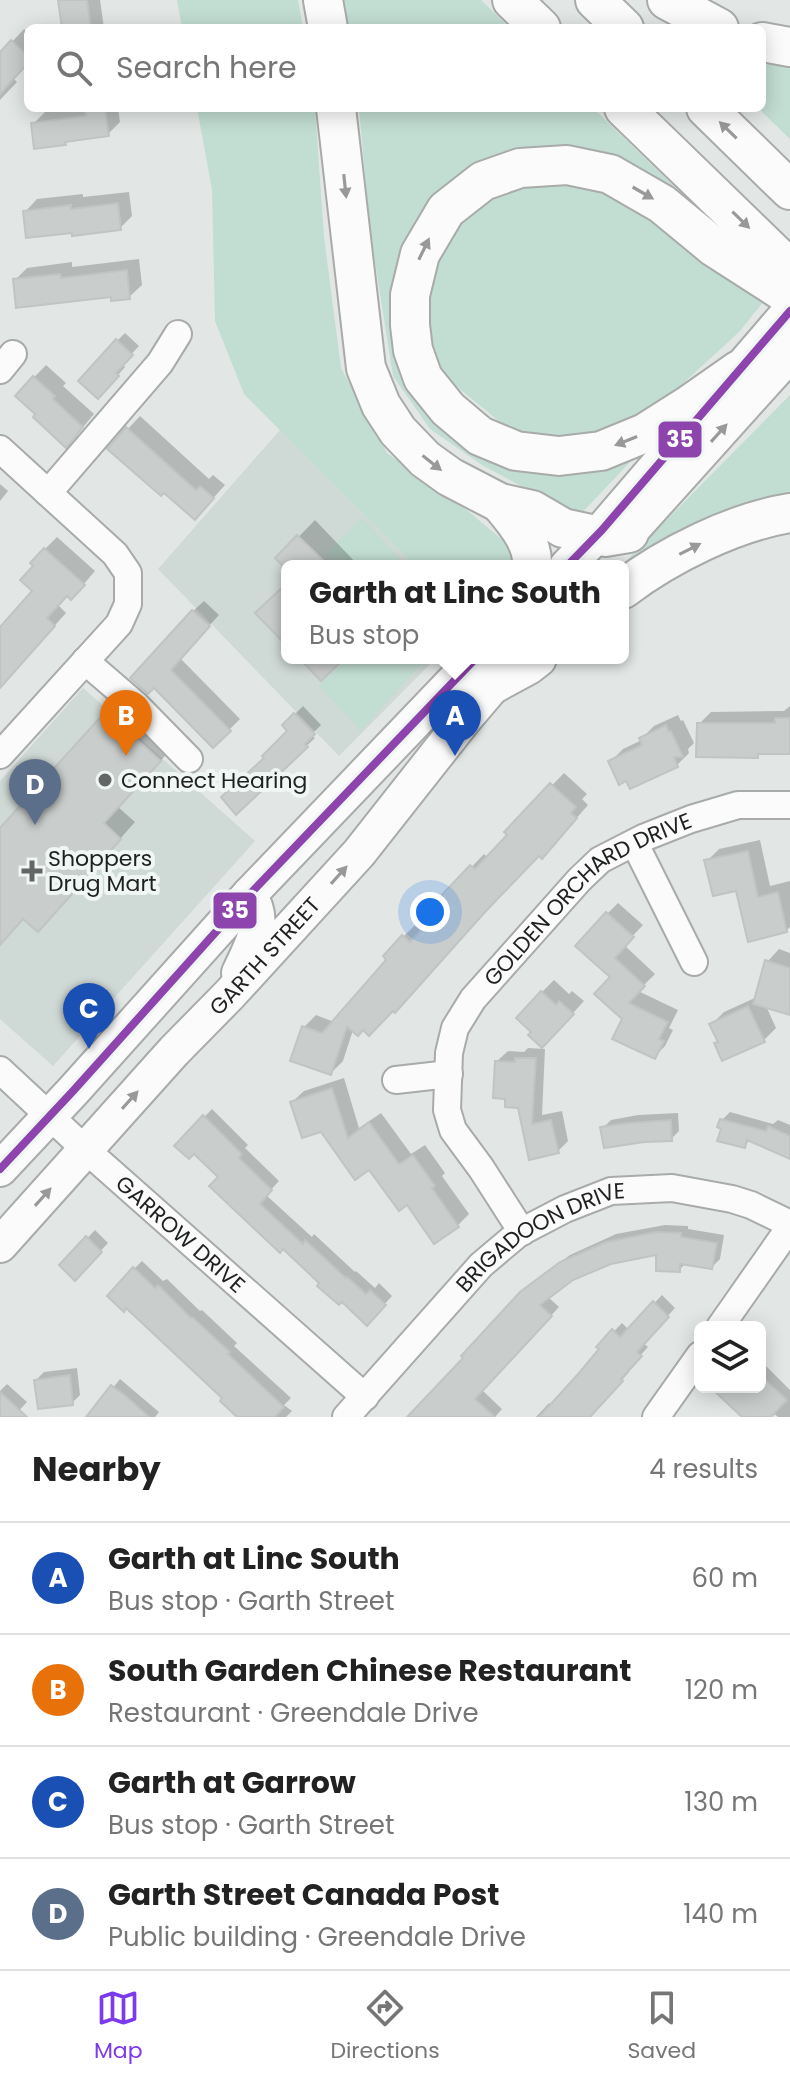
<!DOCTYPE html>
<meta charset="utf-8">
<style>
:root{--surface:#fff;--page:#f6f6f6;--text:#222;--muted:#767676;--line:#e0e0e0;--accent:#7c3aed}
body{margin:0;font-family:Poppins,sans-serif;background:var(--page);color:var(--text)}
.controls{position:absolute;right:24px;bottom:24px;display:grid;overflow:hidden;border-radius:12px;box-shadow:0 4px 20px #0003}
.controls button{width:72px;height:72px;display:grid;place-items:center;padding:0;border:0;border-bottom:2px solid var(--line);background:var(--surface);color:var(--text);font:40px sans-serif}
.you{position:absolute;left:430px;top:912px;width:28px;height:28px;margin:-20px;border:6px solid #fff;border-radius:50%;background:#1a73e8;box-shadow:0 0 0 12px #1a73e833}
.badge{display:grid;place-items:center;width:52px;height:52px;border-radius:50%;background:var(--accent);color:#fff;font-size:26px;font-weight:700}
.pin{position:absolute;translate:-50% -66px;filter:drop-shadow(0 2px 4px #0008)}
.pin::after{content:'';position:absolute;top:42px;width:28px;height:24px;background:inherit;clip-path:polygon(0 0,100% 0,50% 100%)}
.popup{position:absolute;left:281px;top:560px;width:348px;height:104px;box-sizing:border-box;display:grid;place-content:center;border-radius:12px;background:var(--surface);filter:drop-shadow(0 2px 6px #0005);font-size:26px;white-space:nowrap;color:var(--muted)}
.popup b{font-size:30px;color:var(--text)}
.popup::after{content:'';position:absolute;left:50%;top:100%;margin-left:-16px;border:16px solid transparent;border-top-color:var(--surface)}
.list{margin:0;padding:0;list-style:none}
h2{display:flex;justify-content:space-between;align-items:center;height:104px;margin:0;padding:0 32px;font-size:34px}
h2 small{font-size:26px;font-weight:400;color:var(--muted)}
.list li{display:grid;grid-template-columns:52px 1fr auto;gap:24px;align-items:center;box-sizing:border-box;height:112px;padding:0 32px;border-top:2px solid var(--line)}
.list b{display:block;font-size:30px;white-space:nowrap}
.list p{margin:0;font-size:26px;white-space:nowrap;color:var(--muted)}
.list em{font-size:26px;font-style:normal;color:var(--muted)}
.icon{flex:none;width:44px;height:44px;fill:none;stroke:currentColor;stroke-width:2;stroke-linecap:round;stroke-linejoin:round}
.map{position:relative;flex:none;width:790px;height:1417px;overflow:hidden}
.search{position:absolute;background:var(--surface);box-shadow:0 4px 20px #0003;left:24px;right:24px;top:24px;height:88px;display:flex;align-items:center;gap:20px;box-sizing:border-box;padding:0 28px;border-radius:12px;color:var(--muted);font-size:30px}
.sheet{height:552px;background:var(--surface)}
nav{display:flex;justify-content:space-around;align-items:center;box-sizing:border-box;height:112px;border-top:2px solid var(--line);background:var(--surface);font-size:22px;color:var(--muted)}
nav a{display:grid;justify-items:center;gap:4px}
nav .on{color:var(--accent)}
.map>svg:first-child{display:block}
.built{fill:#cfd9d5}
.green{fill:#c2ddd2}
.shadow{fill:#0003}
.building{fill:#c9cdcc;stroke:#c0c4c3;stroke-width:2}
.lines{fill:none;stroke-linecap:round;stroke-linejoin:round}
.minor-casing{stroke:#a8abaa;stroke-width:30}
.major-casing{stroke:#a8abaa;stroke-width:38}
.highway-casing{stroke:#a8abaa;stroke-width:42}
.minor{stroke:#fbfbfb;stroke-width:26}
.major{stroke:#fbfbfb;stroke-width:34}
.highway{stroke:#fbfbfb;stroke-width:38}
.bus-1-casing{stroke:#eff6f3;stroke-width:14}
.bus-1{stroke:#8e44ad;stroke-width:8}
.oneway{fill:#989998}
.poi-dot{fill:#636665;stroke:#eff6f3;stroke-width:3}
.labels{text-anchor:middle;stroke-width:8;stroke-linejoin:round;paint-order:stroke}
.poi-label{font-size:22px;fill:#1f2120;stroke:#eff6f3;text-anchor:start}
.street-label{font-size:22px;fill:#1f2120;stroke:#eff6f3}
.line-badge{stroke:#eff6f3;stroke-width:3}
.badge-label{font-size:22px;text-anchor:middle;font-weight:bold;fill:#fff}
</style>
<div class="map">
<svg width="790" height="1417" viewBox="0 0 790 1417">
<rect width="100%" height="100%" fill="#e2e7e5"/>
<!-- built -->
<g class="built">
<path d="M 280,430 L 415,566 L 287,566 L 287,658 L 436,658 L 339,756 L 158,569 Z"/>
<path d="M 83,688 L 255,841 L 53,1066 L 0,1019 L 0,781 Z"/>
</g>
<!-- green -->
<g class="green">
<path d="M 177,0 L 298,0 L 303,28 L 182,28 Z"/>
<path d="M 338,0 L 481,0 L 510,28 L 344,28 Z"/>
<path d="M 762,51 L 790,61 L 790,139 L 758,108 L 762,108 Z"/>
<path d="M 197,108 L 315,108 L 324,237 L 341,368 L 387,453 L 468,511 L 512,548 L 510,566 L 415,566 L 244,394 L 215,321 L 212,190 Z"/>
<path d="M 359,108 L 593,108 L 676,188 L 620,161 L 542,148 L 423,215 L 415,388 L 492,463 L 570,470 L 632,460 L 578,517 L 482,465 L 430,429 L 393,376 L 370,230 Z"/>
<path d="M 530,181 L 607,187 L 764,301 L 739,332 L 665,400 L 593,439 L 517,436 L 445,377 L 424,329 L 431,274 L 442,245 L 477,206 L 507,189 Z"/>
<path d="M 790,395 L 790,500 L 621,566 Z"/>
<path d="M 362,518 L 407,566 L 339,566 L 326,553 Z"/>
<path d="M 348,658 L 415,658 L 421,664 L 361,730 L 319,686 Z"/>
</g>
<!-- shadow -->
<g class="shadow">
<path d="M 60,0 L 100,0 L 104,28 L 64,28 Z"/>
<path d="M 24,29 L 28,33 L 28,61 L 13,78 L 17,82 L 0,100 L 0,55 Z"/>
<path d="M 74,108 L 118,108 L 120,122 L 108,134 L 68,140 L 65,143 L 33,124 L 45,112 Z"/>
<path d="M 129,192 L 132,216 L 120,228 L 25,212 L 37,199 L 83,194 L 83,197 Z"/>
<path d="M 139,259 L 142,285 L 129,297 L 15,280 L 27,268 L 72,262 L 72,267 Z"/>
<path d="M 125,333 L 139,346 L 122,364 L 125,367 L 106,389 L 117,341 Z"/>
<path d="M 46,365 L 66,383 L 63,386 L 94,414 L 78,433 L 38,414 L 17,395 Z"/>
<path d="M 140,416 L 209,479 L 213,475 L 225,485 L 207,505 L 110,448 Z"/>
<path d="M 0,484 L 8,491 L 0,501 Z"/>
<path d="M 315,520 L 359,566 L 287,567 L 278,558 Z"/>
<path d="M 57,537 L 95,571 L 83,585 L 68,594 L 58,605 L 66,613 L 0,686 L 0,630 L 35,591 L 35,566 L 45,549 Z"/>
<path d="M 204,601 L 219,615 L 180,658 L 240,719 L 213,746 L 154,685 L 193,611 Z"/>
<path d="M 122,697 L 175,745 L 118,807 L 135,822 L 53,914 L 24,917 L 0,944 L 0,831 Z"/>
<path d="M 303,706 L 321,725 L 311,735 L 315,738 L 237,812 L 266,758 L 290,731 L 284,725 Z"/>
<path d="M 790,706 L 790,752 L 761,752 L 757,756 L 699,724 L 711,712 L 784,711 Z"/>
<path d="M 678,715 L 681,721 L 683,720 L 694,743 L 688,749 L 689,753 L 677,765 L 611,761 L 623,749 L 642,740 L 642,738 L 654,726 Z"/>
<path d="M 564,773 L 587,794 L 582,799 L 588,805 L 554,844 L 539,853 L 393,1008 L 363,1028 L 353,1030 L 343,1061 L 331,1073 L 304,1027 L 316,1015 L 334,1022 L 389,960 L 403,937 L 415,925 L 423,931 L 444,908 L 438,902 L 484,854 L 488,858 L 510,834 L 507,832 Z"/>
<path d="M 760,840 L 770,886 L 790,881 L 790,927 L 786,931 L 707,861 L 719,849 Z"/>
<path d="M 618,903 L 643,925 L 624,945 L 655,974 L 638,991 L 678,1010 L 669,1028 L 673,1030 L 665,1046 L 654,1057 L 624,1018 L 613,977 L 607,914 Z"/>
<path d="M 779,949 L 790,953 L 790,1013 L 766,1006 L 776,1028 L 764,1040 L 719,1041 L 712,1024 L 724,1012 L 757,997 L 767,962 Z"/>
<path d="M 554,980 L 569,994 L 572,991 L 584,1001 L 554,1034 L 542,992 Z"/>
<path d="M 528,1048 L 545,1049 L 542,1115 L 562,1111 L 568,1141 L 558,1151 L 530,1157 L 519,1106 L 497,1061 L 508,1051 L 524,1052 Z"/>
<path d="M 344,1078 L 359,1128 L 381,1113 L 411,1154 L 425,1145 L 445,1173 L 442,1176 L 469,1214 L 458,1225 L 435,1242 L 408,1203 L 370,1167 L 322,1129 L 292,1102 L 304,1091 Z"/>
<path d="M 212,1109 L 248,1145 L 245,1148 L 279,1181 L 266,1195 L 312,1237 L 314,1234 L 355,1272 L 356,1271 L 375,1288 L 379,1283 L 392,1296 L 367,1323 L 322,1283 L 194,1151 L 177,1145 Z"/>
<path d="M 730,1112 L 773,1124 L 778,1120 L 790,1125 L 790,1157 L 750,1140 L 744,1146 L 723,1128 L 722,1120 Z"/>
<path d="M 678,1113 L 679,1131 L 671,1139 L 603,1128 L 611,1120 L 638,1115 Z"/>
<path d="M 665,1225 L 688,1226 L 688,1229 L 724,1235 L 720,1259 L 712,1267 L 686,1263 L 679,1270 L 658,1252 L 610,1262 L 572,1279 L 548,1297 L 559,1307 L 482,1390 L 502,1409 L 495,1417 L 410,1417 L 530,1284 L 570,1255 L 616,1234 Z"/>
<path d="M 95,1230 L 108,1243 L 75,1278 L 62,1265 Z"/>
<path d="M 142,1261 L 163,1281 L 167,1279 L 200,1311 L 202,1310 L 237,1343 L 234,1346 L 291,1398 L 284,1405 L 292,1411 L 286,1417 L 239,1417 L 134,1269 Z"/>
<path d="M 662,1295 L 675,1308 L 643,1343 L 648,1347 L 627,1370 L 629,1372 L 590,1417 L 536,1417 L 549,1403 L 552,1406 L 602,1349 L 599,1347 L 622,1323 L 629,1330 Z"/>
<path d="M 760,1360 L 790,1390 L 790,1417 L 778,1417 L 773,1413 L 770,1417 L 748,1417 L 713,1387 L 760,1387 Z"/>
<path d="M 77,1368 L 80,1395 L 72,1403 L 36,1380 L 44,1372 Z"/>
<path d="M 120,1379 L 159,1412 L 155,1417 L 90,1417 Z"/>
<path d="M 7,1384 L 27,1402 L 13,1417 L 0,1417 L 0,1391 Z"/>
</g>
<!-- building -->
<g class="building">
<path d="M 58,0 L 87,0 L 91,28 L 62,28 Z"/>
<path d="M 11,40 L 28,56 L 28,63 L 0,94 L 0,52 Z"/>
<path d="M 105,109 L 109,136 L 65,142 L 66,145 L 34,149 L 31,123 L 86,116 L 85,111 Z"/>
<path d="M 118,203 L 121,230 L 72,236 L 72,233 L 26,238 L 23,211 L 71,205 L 71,209 Z"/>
<path d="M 127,270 L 130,299 L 111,301 L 111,297 L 16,308 L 13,279 L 60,274 L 61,278 Z"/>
<path d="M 116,339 L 133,355 L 116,373 L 119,376 L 98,399 L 78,381 Z"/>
<path d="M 33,376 L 55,396 L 53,399 L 83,427 L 66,448 L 33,417 L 35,414 L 15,396 Z"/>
<path d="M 126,427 L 196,490 L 200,486 L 214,498 L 195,520 L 164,493 L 161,496 L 107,449 Z"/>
<path d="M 297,535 L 329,566 L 283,566 L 275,558 Z"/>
<path d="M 44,548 L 85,585 L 71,600 L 67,596 L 47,618 L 55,626 L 0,688 L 0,627 L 32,591 L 20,580 L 33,566 L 30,563 Z"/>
<path d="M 287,583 L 287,646 L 255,613 Z"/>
<path d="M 192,610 L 210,626 L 171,670 L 231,731 L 213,748 L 154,688 L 148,694 L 130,678 Z"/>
<path d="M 299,658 L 345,658 L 321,681 Z"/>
<path d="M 106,711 L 161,761 L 104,823 L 121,839 L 38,932 L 23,919 L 0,945 L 0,828 Z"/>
<path d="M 294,713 L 315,734 L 305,744 L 308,747 L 236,815 L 221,797 L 264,758 L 262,756 L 287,731 L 282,725 Z"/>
<path d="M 775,718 L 790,718 L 790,754 L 758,754 L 758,758 L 696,757 L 697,723 L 775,723 Z"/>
<path d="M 666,725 L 669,732 L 671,731 L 683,757 L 674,757 L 678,767 L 630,789 L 626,781 L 619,785 L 608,761 L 642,745 L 639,738 Z"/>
<path d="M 550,783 L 576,807 L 571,813 L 577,818 L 542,859 L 539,856 L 485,912 L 395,1013 L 393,1011 L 369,1036 L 363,1030 L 358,1036 L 347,1027 L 331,1075 L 290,1061 L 302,1026 L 322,1033 L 386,960 L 383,956 L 402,935 L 410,942 L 441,909 L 435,902 L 470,865 L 475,869 L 507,835 L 504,832 Z"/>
<path d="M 748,851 L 758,897 L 778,892 L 787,932 L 748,942 L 736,891 L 713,896 L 704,860 Z"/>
<path d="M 606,912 L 634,937 L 615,958 L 645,986 L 629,1003 L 668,1022 L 659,1039 L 664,1041 L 655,1059 L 612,1039 L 622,1019 L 594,994 L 610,977 L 575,946 Z"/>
<path d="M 765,960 L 790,968 L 790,1015 L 753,1004 Z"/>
<path d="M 541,991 L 556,1005 L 559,1001 L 574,1014 L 542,1048 L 528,1035 L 531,1032 L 516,1018 Z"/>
<path d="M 748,1006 L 765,1042 L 722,1061 L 714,1043 L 718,1042 L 709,1024 Z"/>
<path d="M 515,1058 L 536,1058 L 532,1124 L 551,1120 L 559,1153 L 529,1160 L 518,1108 L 505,1107 L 505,1099 L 493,1098 L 495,1061 L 515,1062 Z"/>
<path d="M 332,1088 L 348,1138 L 369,1122 L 399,1164 L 413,1155 L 435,1186 L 432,1188 L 459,1227 L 434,1244 L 407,1205 L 399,1211 L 369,1170 L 355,1180 L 321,1132 L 302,1138 L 290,1102 Z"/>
<path d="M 203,1115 L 242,1154 L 239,1158 L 272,1190 L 260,1204 L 303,1244 L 305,1240 L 346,1278 L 347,1277 L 366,1294 L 370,1290 L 386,1305 L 367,1326 L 342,1302 L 339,1305 L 317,1286 L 319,1283 L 283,1249 L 280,1253 L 209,1186 L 218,1177 L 194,1154 L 189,1159 L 174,1146 Z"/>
<path d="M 720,1119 L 766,1131 L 768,1126 L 790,1136 L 790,1159 L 747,1140 L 745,1148 L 717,1141 L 721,1129 L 717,1127 Z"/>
<path d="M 671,1120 L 672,1141 L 644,1142 L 604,1148 L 600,1127 L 628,1123 Z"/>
<path d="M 656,1232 L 681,1233 L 681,1237 L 717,1243 L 712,1269 L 680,1264 L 680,1272 L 656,1271 L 656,1255 L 611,1264 L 573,1280 L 540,1305 L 552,1316 L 475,1399 L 495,1417 L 407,1417 L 463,1358 L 461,1356 L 520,1292 L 560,1262 L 606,1242 Z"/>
<path d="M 86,1236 L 102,1252 L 75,1281 L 59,1265 Z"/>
<path d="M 133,1267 L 155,1288 L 158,1285 L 191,1318 L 192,1317 L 230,1352 L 228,1354 L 284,1407 L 275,1417 L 237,1417 L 220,1401 L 222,1398 L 126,1308 L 124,1312 L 107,1296 Z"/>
<path d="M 653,1301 L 669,1317 L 637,1352 L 642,1356 L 621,1379 L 623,1381 L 590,1417 L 539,1417 L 579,1373 L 599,1349 L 596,1347 L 612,1329 L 620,1337 Z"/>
<path d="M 70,1375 L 73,1405 L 38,1409 L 34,1380 Z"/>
<path d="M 760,1375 L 787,1400 L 771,1417 L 742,1417 L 710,1387 L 760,1387 Z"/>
<path d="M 111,1385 L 127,1397 L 149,1417 L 86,1417 Z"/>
<path d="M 0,1392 L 27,1417 L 0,1417 Z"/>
</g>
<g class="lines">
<defs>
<g id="minor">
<path d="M 0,370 L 13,354"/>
<path d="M 0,449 L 115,554 L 128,573 L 128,604 L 119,624 L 0,755"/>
<path d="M 48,493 L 160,363 L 178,334"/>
<path d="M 85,661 L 135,704 L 189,759"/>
<path d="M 635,844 L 694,962"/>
<path id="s1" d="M 0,1070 L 86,1150 L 365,1397"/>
<path d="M 396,1080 L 449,1074"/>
<path id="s2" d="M 522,1232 L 481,1168 L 453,1130 L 447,1110 L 449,1053 L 455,1028 L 473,999 L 580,879 L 600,860 L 643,838 L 691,819 L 738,805 L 790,805"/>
<path d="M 720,1327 L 790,1227"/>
<path id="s3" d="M 346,1417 L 481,1265 L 519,1233 L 565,1209 L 611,1191 L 672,1188 L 732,1199 L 751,1205 L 790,1224"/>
<path d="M 656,1417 L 700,1355"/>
</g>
<g id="major">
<path d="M 629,533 L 790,354"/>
<path d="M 567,566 L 602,530 L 790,311"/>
<path d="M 239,973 C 251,946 268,922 249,895"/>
<path d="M 0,1169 L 74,1090 L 249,895 L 476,658"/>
<path id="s4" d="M 0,1245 L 174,1051 L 230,994 L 359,853 L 463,721 L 514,661"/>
</g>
<g id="highway">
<path d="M 323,0 L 328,28"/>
<path d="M 512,0 L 541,28"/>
<path d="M 595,0 L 624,28"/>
<path d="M 667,0 L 719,28"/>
<path d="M 762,42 L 790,47"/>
<path d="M 336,108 L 366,368 L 381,405 L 398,431 L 425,459 L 450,477 L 500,503 L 532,510 L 563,528 L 605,537 L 629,533"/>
<path d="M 624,108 L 790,269"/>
<path d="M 706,108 L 790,190"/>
<path d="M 739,370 L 689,405 L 645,433 L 601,451 L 559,456 L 516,451 L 480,436 L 448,409 L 423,378 L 413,350 L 410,325 L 410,295 L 420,254 L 446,210 L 483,181 L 520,168 L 567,165 L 610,174 L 662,204 L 714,247 L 790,296"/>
<path d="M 500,503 C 514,520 534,542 532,566"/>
<path d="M 623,589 C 668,555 734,522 790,513"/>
<path d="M 495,683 L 528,665 L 537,658"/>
</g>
</defs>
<!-- minor casing -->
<use href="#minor" class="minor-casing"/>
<!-- major casing -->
<use href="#major" class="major-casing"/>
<!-- highway casing -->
<use href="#highway" class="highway-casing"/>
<!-- minor -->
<use href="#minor" class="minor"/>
<!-- major -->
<use href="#major" class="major"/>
<!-- highway -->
<use href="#highway" class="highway"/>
<defs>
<g id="bus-1">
<path d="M 567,566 L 602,530 L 790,311"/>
<path d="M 0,1169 L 74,1090 L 249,895 L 476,658"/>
</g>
</defs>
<!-- bus-1 casing -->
<use href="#bus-1" class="bus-1-casing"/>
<!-- bus-1 -->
<use href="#bus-1" class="bus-1"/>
</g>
<!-- one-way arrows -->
<defs><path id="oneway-solid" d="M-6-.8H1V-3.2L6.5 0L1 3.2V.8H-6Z" transform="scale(2)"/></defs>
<g class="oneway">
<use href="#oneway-solid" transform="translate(728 130) rotate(-136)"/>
<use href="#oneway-solid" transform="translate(345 186) rotate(84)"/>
<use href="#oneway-solid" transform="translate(643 193) rotate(30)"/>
<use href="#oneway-solid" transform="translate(741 220) rotate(44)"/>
<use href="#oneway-solid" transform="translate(424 249) rotate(-64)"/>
<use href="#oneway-solid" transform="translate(719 433) rotate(-48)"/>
<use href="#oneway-solid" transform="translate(626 441) rotate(158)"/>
<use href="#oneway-solid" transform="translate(432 463) rotate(38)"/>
<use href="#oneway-solid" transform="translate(690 549) rotate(-27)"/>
<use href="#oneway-solid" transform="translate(339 875) rotate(-48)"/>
<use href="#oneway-solid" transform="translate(130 1100) rotate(-48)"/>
<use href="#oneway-solid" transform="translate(43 1197) rotate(-48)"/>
</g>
<!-- markers -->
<g class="poi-dot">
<circle cx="105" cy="780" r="8"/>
<path d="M28 859h8v8h8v8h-8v8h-8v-8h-8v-8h8z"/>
</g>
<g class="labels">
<!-- poi labels -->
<g class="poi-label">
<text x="121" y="788">Connect Hearing</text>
<text x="48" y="866">Shoppers<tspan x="48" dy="25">Drug Mart</tspan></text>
</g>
<!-- street labels -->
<g class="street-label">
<text dy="8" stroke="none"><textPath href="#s2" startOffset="416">GOLDEN ORCHARD DRIVE</textPath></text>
<text dy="8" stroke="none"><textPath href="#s4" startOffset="392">GARTH STREET</textPath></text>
<text dy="8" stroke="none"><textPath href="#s1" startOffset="244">GARROW DRIVE</textPath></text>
<text dy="8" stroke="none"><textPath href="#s3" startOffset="270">BRIGADOON DRIVE</textPath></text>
</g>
</g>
<g class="line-badge">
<rect x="657" y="420" width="46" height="39" rx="8" fill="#8e44ad"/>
<rect x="212" y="891" width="46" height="39" rx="8" fill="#8e44ad"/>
</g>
<g class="badge-label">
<text x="680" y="447">35</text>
<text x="235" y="918">35</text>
</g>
</svg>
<div class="controls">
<button><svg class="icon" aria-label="layers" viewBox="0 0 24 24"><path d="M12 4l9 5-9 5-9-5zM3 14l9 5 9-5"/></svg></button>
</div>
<div class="you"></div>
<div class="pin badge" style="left:455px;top:756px;background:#1a4fb4">A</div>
<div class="popup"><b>Garth at Linc South</b>Bus stop</div>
<div class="pin badge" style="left:126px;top:756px;background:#e8710a">B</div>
<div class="pin badge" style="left:89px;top:1049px;background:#1a4fb4">C</div>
<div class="pin badge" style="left:35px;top:825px;background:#5c6f8a">D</div>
<div class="search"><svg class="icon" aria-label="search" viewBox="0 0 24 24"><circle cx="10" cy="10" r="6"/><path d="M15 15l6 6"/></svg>Search here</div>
</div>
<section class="sheet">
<h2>Nearby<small>4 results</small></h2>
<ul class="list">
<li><span class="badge" style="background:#1a4fb4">A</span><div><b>Garth at Linc South</b><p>Bus stop · Garth Street</p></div><em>60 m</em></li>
<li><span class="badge" style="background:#e8710a">B</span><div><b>South Garden Chinese Restaurant</b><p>Restaurant · Greendale Drive</p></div><em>120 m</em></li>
<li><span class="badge" style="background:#1a4fb4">C</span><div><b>Garth at Garrow</b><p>Bus stop · Garth Street</p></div><em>130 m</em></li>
<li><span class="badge" style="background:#5c6f8a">D</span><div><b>Garth Street Canada Post</b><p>Public building · Greendale Drive</p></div><em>140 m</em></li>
</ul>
</section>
<nav>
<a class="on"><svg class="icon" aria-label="map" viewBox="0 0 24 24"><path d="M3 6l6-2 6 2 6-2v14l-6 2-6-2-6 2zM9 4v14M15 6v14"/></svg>Map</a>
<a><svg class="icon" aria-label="directions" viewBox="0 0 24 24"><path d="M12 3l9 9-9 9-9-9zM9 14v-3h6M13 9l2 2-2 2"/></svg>Directions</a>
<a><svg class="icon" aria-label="saved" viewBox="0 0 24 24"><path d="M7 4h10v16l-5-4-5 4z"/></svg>Saved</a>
</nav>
